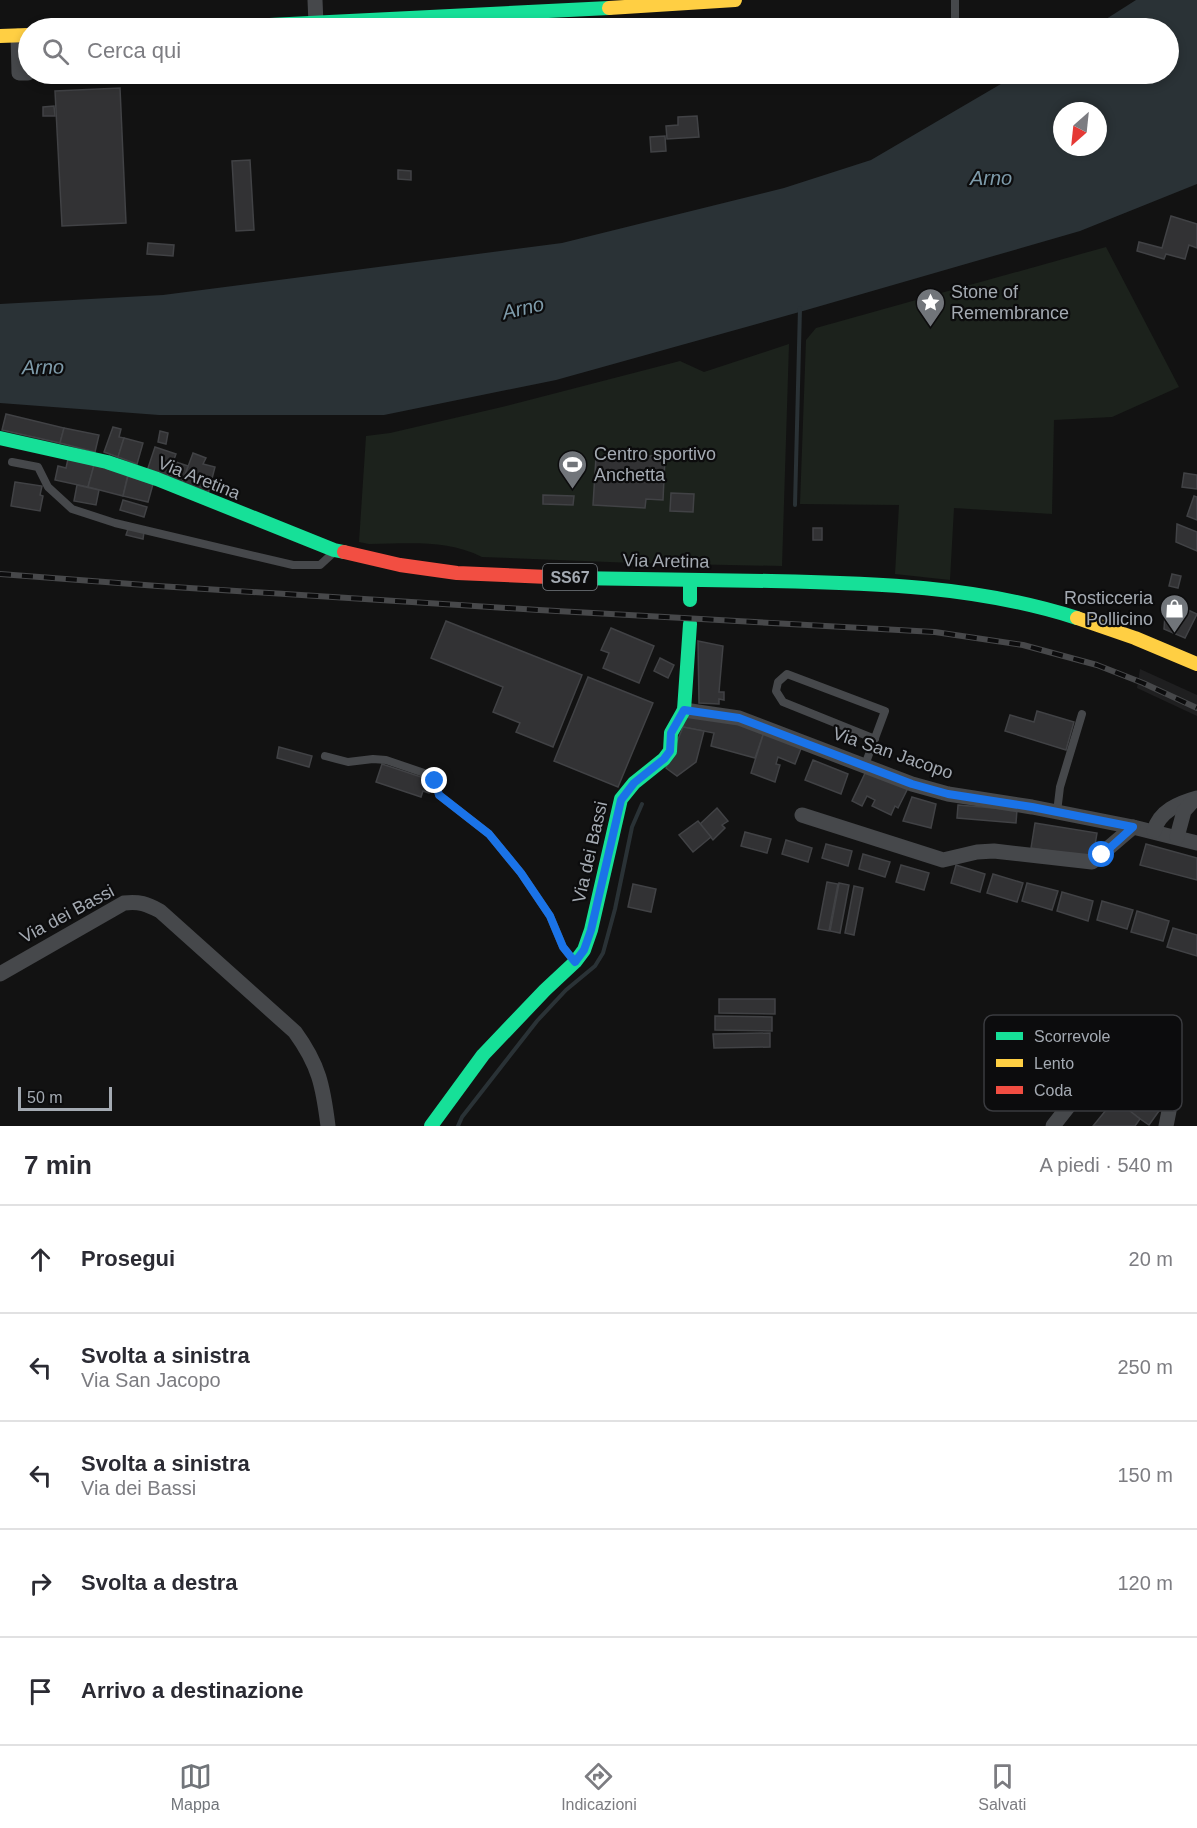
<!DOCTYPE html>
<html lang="it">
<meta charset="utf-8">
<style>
:root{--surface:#fff;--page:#f7f7f7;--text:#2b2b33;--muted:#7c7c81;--line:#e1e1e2;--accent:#71757a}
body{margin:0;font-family:Helvetica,sans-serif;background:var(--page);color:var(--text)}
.compass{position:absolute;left:1053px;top:102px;width:54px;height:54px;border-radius:50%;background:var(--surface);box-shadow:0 3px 9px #0003;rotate:207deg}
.scale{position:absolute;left:18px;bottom:15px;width:94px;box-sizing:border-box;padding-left:6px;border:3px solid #a4aab2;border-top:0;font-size:16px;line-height:21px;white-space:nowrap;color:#a4aab2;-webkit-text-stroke:4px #0c0c0d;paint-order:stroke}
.stop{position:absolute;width:18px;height:18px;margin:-14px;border:4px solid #1a73e8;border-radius:50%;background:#fff}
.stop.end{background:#1a73e8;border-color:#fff;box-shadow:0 2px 6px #0008}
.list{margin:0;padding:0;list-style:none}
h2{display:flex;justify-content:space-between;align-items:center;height:78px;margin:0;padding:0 24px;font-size:26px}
h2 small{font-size:20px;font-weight:400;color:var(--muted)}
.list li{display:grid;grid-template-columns:39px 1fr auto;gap:18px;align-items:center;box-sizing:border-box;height:108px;padding:0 24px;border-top:2px solid var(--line)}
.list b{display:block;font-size:22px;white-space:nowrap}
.list p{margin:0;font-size:20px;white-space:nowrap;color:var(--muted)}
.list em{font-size:20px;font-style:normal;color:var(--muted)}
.icon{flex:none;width:33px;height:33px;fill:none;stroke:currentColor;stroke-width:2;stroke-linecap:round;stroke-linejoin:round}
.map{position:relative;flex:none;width:1197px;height:1126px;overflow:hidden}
.search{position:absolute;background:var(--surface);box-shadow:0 3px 9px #0003;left:18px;right:18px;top:18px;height:66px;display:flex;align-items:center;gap:15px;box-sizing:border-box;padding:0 21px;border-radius:33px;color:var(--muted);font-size:22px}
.sheet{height:618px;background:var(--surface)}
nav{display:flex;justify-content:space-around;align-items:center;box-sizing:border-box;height:84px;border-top:2px solid var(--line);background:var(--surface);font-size:16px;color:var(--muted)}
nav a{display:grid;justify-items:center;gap:3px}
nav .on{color:var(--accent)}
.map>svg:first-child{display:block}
.built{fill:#1f1f20}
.green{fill:#1c221c}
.water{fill:#2a3236;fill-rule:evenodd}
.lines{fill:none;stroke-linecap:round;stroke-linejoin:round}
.stream{stroke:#2a3236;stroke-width:4}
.building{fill:#323234;stroke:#414245;stroke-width:1.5}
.lane{stroke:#46484b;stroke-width:8}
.street{stroke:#46484b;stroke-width:15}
.fast{stroke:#16e098;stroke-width:14}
.slow{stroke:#ffcf43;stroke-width:14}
.jam{stroke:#f24e42;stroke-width:14}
.rail-casing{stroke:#47484a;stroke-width:6}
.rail{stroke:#0c0c0d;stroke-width:4;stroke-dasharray:11;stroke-linecap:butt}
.route{stroke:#1a73e8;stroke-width:8}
.labels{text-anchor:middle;stroke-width:4.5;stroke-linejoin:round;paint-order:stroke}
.shield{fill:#0c0c0d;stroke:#767b80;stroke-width:1.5}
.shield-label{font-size:16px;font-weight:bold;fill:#a4aab2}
.poi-label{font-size:18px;fill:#a4aab2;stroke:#0c0c0d;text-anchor:start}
.street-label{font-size:18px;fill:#a4aab2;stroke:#0c0c0d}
.water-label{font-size:20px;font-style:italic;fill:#7e9baa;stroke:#0c0c0d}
.key{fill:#0c0c0d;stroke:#3a3b3f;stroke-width:1.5}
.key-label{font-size:16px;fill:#a4aab2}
</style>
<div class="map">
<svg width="1197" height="1126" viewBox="0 0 1197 1126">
<rect width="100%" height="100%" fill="#121212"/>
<!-- built -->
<path class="built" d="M 1140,669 L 1197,695 L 1197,716 L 1137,688 Z"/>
<!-- green -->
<g class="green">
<path d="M 1106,247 L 1179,387 L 1112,417 L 1054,420 L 1052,514 L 954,508 L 950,580 L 895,574 L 899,505 L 800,504 L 806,340 L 816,328 Z"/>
<path d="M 789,344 L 782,566 L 634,563 L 482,557 C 446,539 408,544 369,544 L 359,542 L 366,436 L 390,433 L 502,407 L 680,361 L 704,372 Z"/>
</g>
<!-- water -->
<path class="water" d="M 1136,0 L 1197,0 L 1197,184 L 1080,231 L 803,311 L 556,380 L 384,415 L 159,415 L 0,403 L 0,304 L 163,295 L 562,243 L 784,188 L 871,160 L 1018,74 L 1168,74 L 1168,28 L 1092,28 ZM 1062,111 L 1098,111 L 1098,147 L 1062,147 Z"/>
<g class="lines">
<!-- stream -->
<g class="stream">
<path d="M 795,505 L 800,308"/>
<path d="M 458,1126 L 462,1117 L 537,1021 L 566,990 L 595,966 L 603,953 L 615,909 L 632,827 L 642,804"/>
</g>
</g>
<!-- building -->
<g class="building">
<path d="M 120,88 L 126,223 L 62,226 L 55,91 Z"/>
<path d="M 54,106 L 55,116 L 43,116 L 43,107 Z"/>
<path d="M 697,116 L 699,137 L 667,139 L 666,126 L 678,125 L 678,117 Z"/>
<path d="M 665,136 L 666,151 L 651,152 L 650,137 Z"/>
<path d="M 250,160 L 254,230 L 236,231 L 232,161 Z"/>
<path d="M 398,170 L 411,171 L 411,180 L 398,179 Z"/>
<path d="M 1171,216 L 1197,224 L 1197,248 L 1189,245 L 1185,259 L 1166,254 L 1164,259 L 1137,251 L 1139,242 L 1162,248 Z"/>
<path d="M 148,243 L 174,245 L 173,256 L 147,254 Z"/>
<path d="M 6,414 L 64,428 L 60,443 L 2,430 Z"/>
<path d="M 113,427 L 121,429 L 119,437 L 124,438 L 118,457 L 104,452 Z"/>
<path d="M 64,428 L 99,435 L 95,452 L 60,443 Z"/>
<path d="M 160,431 L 168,433 L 166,444 L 158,442 Z"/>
<path d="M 124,438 L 143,443 L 137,464 L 118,457 Z"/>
<path d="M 155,447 L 176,454 L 167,478 L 147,471 Z"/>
<path d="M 193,453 L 206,458 L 203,464 L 215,467 L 208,494 L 182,483 Z"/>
<path d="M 607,453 L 665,457 L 663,500 L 646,499 L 645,508 L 593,505 L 596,457 L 607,458 Z"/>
<path d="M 68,459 L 94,465 L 88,487 L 55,480 L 58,466 L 66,468 Z"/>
<path d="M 173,461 L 188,466 L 182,483 L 167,478 Z"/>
<path d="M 94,465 L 128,474 L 123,496 L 88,487 Z"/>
<path d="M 1184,473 L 1197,475 L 1197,489 L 1182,487 Z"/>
<path d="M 128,476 L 153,484 L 148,502 L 123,496 Z"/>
<path d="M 15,482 L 42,486 L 40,495 L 43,496 L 40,511 L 11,506 Z"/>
<path d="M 77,485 L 99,490 L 96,505 L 74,501 Z"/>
<path d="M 671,493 L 694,494 L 693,512 L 670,511 Z"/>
<path d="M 543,495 L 574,496 L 573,505 L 543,504 Z"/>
<path d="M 1194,496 L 1197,497 L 1197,520 L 1187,516 Z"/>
<path d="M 123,500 L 147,507 L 144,517 L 120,510 Z"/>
<path d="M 1177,524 L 1197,532 L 1197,551 L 1176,542 Z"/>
<rect x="813" y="528" width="9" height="12"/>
<path d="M 128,529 L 144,532 L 143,539 L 126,535 Z"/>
<path d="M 1172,574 L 1181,576 L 1178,588 L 1169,586 Z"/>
<path d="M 1166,600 L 1197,614 L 1185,638 L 1164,629 Z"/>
<path d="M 446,621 L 582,675 L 553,747 L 516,732 L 520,723 L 493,712 L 503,687 L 431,658 Z"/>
<path d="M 611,628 L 654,646 L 639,683 L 603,668 L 609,653 L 601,650 Z"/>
<path d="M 698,641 L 723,646 L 719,692 L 724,692 L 724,700 L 719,699 L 719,704 L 699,703 Z"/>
<path d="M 660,658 L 674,665 L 668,678 L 654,671 Z"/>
<path d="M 588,677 L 653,703 L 618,787 L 554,761 Z"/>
<path d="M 1037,711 L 1074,722 L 1066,750 L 1005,731 L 1010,715 L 1034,722 Z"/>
<path d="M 685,717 L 728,718 L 764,732 L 755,758 L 711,746 L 714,733 L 683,727 Z"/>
<path d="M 683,727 L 704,731 L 696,762 L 677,776 L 666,768 Z"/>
<path d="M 764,732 L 802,746 L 795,764 L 778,757 L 776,764 L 780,765 L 775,782 L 751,773 Z"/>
<path d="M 279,747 L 312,756 L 309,767 L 277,758 Z"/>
<path d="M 813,760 L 848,774 L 841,794 L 805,780 Z"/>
<path d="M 382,764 L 427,779 L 426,782 L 432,785 L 429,793 L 423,791 L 421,797 L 376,782 Z"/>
<path d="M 867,769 L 908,788 L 898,808 L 895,806 L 891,815 L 872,806 L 875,800 L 867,796 L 862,806 L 852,801 Z"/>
<path d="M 912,797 L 936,804 L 931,828 L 903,821 Z"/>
<path d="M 958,805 L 1017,810 L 1016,823 L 957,818 Z"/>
<path d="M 717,808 L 728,821 L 722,825 L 725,828 L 713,840 L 700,824 Z"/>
<path d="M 698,821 L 711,837 L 693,852 L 679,835 Z"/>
<path d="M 1035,823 L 1097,833 L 1093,857 L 1031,848 Z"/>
<path d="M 745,832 L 771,839 L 767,853 L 741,846 Z"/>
<path d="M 786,840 L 812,848 L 808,862 L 782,854 Z"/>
<path d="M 826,844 L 852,851 L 848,866 L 822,858 Z"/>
<path d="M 1146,844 L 1197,858 L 1197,880 L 1140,865 Z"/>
<path d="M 863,854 L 890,862 L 885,877 L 859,869 Z"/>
<path d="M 901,865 L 929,873 L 924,890 L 896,882 Z"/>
<path d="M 956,865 L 985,874 L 980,892 L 951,883 Z"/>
<path d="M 993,874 L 1023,883 L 1017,902 L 987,893 Z"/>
<path d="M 827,882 L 838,884 L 829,931 L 818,929 Z"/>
<path d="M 839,883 L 849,885 L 840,933 L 830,931 Z"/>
<path d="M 1027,883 L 1058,891 L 1052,910 L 1022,901 Z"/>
<path d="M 633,884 L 656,889 L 651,912 L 628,907 Z"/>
<path d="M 854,886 L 863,888 L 854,935 L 845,933 Z"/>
<path d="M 1062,892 L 1093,901 L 1088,921 L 1057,911 Z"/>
<path d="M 1102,901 L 1133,910 L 1127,929 L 1097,920 Z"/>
<path d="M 1137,911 L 1169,921 L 1163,941 L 1131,932 Z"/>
<path d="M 1173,928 L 1197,935 L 1197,956 L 1167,947 Z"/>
<path d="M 719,999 L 775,999 L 775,1014 L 719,1013 Z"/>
<path d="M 715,1016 L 772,1017 L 772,1031 L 715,1030 Z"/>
<path d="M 770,1033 L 770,1047 L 714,1048 L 713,1034 Z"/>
<path d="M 1143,1076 L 1159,1088 L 1153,1096 L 1164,1104 L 1149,1125 L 1129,1111 L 1140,1095 L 1133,1090 Z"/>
<path d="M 1115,1099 L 1140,1119 L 1135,1126 L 1093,1126 Z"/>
</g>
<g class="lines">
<!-- lane -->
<g class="lane">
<path d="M 955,21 L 955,0"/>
<path d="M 12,462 L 38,467 L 48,487 L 72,509 L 115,523 L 293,565 L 320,565 L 332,554"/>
<path d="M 325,756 L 348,762 L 373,759 L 386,760 L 430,775 L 435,781 L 439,795 L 489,834 L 521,873 L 550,916 L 563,947 L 574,961"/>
<path d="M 865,765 L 885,711 L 787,674 L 778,682 L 776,691 L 783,702 L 875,739"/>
<path d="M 1057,812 L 1060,787 L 1082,714"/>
</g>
<!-- street -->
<g class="street">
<path d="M 315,0 L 316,24"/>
<path d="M 18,36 L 19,73 L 28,73"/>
<path d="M 684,710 L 739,718 L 912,784 L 948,794 L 1032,807 L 1133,827 L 1197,843"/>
<path d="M 802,815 L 943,860 L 977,852 L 994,851 L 1092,862 L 1133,827"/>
<path d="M 1154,831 C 1159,811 1179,803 1197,798"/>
<path d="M 1177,837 L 1184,811 L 1194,800"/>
<path d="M 0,974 L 124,903 C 139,901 147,904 160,911 L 295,1032 C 319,1065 323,1086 328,1126"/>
<path d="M 1053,1126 L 1108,1056 L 1125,1048 L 1139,1050 L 1155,1060 L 1169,1073 L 1171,1086 L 1170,1106 L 1166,1126"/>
</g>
<!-- fast -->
<g class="fast">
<path d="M 211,28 L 609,8"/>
<path d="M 0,438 L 107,462 L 157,479 L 334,550 L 344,552"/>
<path d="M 571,578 C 638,579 704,580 771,581 C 874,583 978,586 1077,618"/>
<path d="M 690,580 L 690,600"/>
<path d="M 431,1126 L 483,1055 L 545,990 L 575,962 L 584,950 L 591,930 L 621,799 L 634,783 L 664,759 L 670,751 L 671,733 L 684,710 L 690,624"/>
</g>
<!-- slow -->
<g class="slow">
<path d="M 609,8 L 735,0"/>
<path d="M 0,36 L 28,35"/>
<path d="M 1077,618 L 1135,638 L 1197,664"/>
</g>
<!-- jam -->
<path class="jam" d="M 344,552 L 400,565 L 457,573 L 571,578"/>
<defs>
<path id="rail" d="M 0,574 L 158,586 L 539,610 L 935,632 L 1023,645 L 1097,665 L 1143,683 L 1197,708"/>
</defs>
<!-- rail casing -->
<use href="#rail" class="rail-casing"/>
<!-- rail -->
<use href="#rail" class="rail"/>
</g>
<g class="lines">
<!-- route -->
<path class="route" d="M 435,781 L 439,795 L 489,834 L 521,873 L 550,916 L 563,947 L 575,962 L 584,950 L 591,930 L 621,800 L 634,783 L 664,759 L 670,751 L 671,733 L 684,710 L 739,718 L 912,784 L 948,794 L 1032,807 L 1133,827 L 1102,855"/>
</g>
<!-- icons -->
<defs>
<symbol id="sight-pin" viewBox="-11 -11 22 30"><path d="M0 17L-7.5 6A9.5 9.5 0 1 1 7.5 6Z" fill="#71757a" stroke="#0c0c0d"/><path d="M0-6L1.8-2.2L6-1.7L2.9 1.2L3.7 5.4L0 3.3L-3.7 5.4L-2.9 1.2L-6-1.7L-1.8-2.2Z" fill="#fff"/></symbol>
<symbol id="stadium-pin" viewBox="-11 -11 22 30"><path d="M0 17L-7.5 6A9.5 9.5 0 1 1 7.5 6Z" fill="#71757a" stroke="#0c0c0d"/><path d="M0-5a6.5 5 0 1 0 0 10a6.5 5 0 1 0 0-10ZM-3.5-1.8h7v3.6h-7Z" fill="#fff"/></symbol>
<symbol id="shop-pin" viewBox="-11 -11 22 30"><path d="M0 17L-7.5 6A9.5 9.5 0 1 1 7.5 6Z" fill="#71757a" stroke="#0c0c0d"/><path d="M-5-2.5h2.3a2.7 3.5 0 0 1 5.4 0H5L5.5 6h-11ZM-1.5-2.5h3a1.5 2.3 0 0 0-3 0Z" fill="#fff"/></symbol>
</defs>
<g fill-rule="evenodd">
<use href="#sight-pin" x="914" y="286" width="33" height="45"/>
<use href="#stadium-pin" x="556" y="448" width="33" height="45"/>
<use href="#shop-pin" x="1158" y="592" width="33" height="45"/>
</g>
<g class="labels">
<!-- shield labels -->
<rect class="shield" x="543" y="564" width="54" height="26" rx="4.5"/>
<g class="shield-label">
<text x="570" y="583">SS67</text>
</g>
<!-- poi labels -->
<g class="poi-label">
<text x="951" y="298">Stone of<tspan x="951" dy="21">Remembrance</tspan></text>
<text x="594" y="460">Centro sportivo<tspan x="594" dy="21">Anchetta</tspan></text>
<text x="1153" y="604" text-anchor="end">Rosticceria<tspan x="1153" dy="21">Pollicino</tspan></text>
</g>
<!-- street labels -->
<g class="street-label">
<text transform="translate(199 478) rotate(22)" y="6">Via Aretina</text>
<text transform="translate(666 561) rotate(1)" y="6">Via Aretina</text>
<text transform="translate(893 753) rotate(19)" y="6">Via San Jacopo</text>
<text transform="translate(590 852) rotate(-77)" y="6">Via dei Bassi</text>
<text transform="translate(67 914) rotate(-28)" y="6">Via dei Bassi</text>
</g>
<!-- water labels -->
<g class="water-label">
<text x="991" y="185">Arno</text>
<text transform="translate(523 308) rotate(-13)" y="7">Arno</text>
<text transform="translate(43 367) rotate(-1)" y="7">Arno</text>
</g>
</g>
<!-- legend -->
<rect x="984" y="1015" width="198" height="96" rx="9" class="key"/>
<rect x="996" y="1032" width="27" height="8" fill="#16e098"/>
<rect x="996" y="1059" width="27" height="8" fill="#ffcf43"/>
<rect x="996" y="1086" width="27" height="8" fill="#f24e42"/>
<g class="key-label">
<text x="1034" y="1042">Scorrevole</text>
<text x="1034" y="1069">Lento</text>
<text x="1034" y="1096">Coda</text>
</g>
</svg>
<svg class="compass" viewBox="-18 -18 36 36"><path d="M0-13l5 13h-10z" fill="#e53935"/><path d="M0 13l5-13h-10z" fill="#7c7c81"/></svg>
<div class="scale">50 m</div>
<div class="stop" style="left:1102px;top:855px"></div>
<div class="stop end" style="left:435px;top:781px"></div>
<div class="search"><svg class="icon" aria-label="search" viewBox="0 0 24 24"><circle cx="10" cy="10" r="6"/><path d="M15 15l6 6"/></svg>Cerca qui</div>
</div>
<section class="sheet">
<h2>7 min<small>A piedi · 540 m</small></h2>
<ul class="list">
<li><svg class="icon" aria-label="ahead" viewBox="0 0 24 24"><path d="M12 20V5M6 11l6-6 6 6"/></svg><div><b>Prosegui</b></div><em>20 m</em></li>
<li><svg class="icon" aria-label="left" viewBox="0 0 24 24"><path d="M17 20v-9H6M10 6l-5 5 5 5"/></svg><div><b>Svolta a sinistra</b><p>Via San Jacopo</p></div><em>250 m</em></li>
<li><svg class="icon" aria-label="left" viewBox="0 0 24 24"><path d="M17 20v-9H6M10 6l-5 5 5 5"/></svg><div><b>Svolta a sinistra</b><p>Via dei Bassi</p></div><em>150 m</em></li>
<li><svg class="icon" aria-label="right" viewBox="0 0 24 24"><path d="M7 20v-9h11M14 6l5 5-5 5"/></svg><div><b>Svolta a destra</b></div><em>120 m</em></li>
<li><svg class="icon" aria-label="arrive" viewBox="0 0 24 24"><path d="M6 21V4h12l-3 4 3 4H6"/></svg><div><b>Arrivo a destinazione</b></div></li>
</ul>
</section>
<nav>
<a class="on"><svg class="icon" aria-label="map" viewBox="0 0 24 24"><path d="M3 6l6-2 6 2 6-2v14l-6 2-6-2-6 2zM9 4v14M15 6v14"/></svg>Mappa</a>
<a><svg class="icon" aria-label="directions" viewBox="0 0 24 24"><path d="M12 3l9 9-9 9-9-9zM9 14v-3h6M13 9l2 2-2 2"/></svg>Indicazioni</a>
<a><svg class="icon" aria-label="saved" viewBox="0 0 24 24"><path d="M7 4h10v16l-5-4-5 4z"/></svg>Salvati</a>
</nav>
